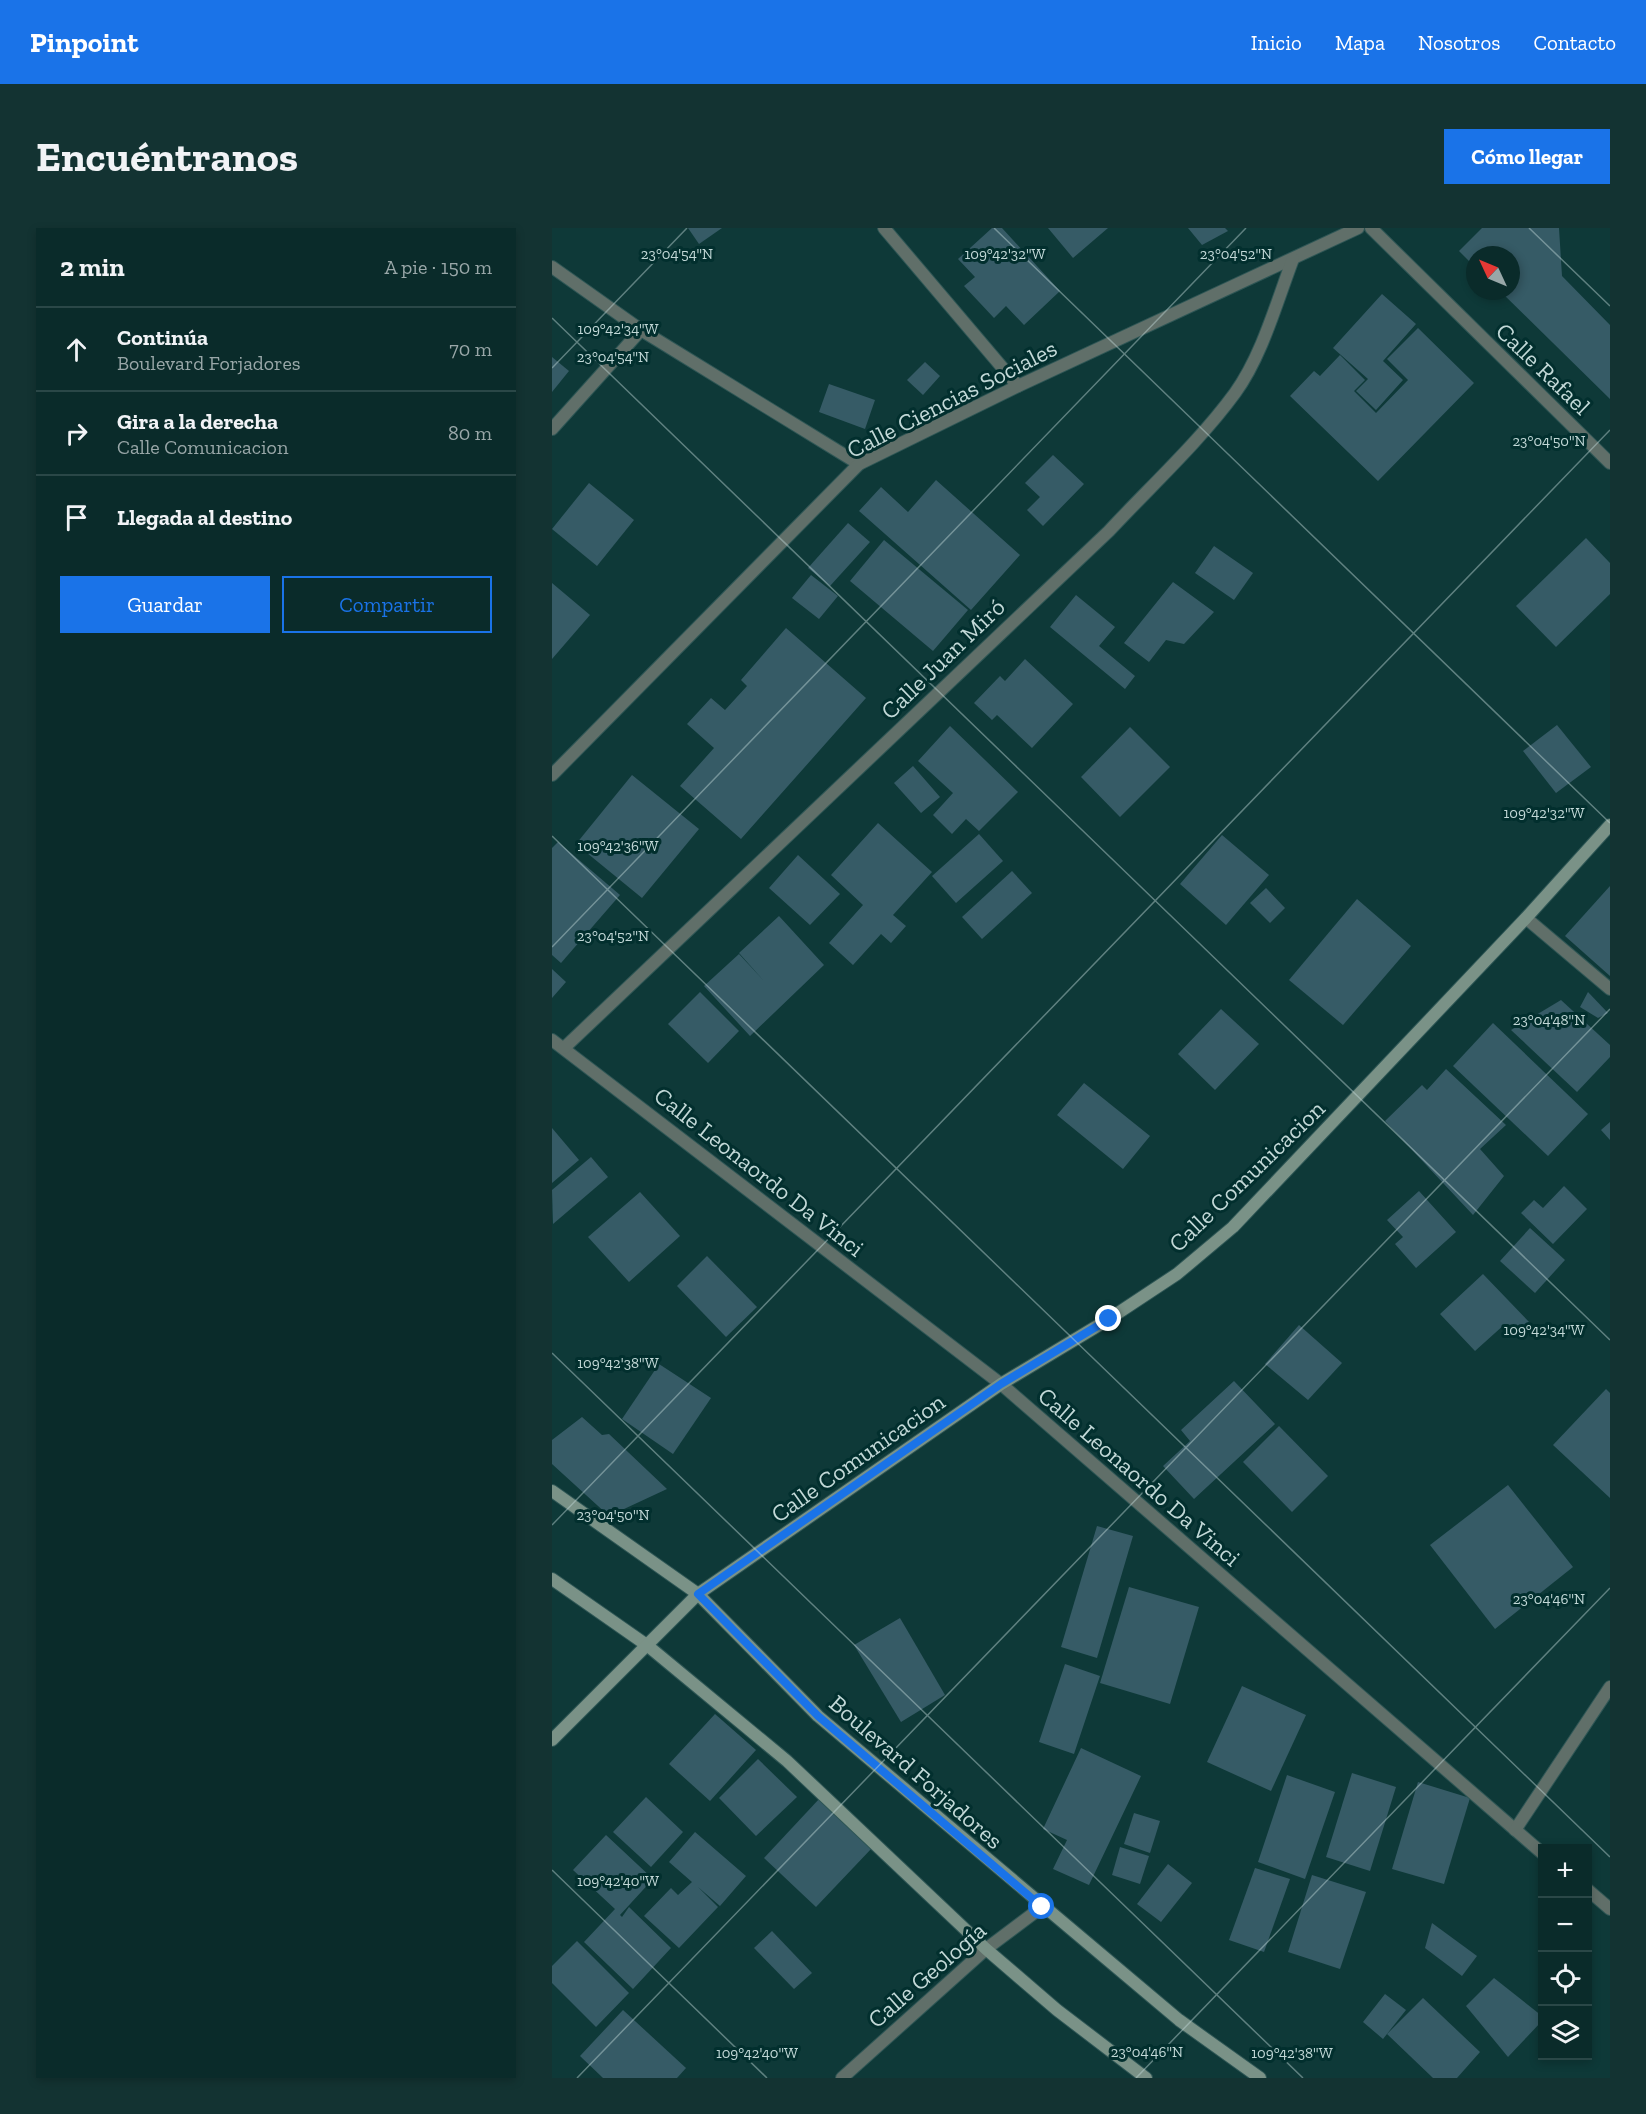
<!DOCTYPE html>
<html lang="es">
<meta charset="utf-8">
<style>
:root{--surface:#0a2b2a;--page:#133332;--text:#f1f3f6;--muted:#99a7a8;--line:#2a4747;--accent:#1a73e8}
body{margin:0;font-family:"Zilla Slab",serif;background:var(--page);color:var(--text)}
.controls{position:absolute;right:18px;bottom:18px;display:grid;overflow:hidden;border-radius:0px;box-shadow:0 3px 9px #0003}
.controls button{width:54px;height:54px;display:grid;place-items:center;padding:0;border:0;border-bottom:2px solid var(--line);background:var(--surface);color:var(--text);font:30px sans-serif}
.compass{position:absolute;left:914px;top:18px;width:54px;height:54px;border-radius:50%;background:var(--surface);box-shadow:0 3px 9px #0003;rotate:314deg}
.stop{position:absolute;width:18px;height:18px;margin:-14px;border:4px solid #1a73e8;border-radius:50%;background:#fff}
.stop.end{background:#1a73e8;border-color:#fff;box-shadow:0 2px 6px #0008}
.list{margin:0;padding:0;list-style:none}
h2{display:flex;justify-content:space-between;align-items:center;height:78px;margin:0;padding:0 24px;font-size:26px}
h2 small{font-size:20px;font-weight:400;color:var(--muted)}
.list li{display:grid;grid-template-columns:39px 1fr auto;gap:18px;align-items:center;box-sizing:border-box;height:84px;padding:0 24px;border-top:2px solid var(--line)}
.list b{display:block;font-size:22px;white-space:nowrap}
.list p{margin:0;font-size:20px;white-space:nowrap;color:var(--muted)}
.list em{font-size:20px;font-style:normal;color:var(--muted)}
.actions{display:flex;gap:12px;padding:18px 24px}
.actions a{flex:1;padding:14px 0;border:2px solid var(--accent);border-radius:0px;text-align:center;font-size:21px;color:var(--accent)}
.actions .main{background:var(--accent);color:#fff}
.icon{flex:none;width:33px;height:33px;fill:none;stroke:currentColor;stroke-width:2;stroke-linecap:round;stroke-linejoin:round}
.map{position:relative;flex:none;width:1058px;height:1850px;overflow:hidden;border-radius:0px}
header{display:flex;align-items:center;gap:36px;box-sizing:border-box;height:84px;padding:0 30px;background:var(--accent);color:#fff}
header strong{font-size:28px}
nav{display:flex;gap:33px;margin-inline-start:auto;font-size:21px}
.intro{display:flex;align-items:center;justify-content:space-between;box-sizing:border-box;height:144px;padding:0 36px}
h1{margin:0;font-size:42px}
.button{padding:15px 27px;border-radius:0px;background:var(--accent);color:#fff;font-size:21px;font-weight:700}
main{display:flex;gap:36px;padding:0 36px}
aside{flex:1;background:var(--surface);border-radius:0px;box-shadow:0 3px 9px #0003}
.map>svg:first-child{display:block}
.building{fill:#365b66}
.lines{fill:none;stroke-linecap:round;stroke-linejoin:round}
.street-casing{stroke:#2e5655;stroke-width:14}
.secondary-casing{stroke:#2e5655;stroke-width:14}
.street{stroke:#606f69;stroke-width:12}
.secondary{stroke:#7a9287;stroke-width:12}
.route{stroke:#1a73e8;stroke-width:8}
.ticks{fill:none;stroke:#c2d8d7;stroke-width:1.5;stroke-opacity:0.45}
.labels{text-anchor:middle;stroke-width:6;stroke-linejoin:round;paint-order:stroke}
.street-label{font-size:24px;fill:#c2d8d7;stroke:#022f2e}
.ticks-label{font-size:15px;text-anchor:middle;fill:#c2d8d7;stroke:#022f2e;stroke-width:6;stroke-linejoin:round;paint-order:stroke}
</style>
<header>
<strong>Pinpoint</strong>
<nav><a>Inicio</a><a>Mapa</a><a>Nosotros</a><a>Contacto</a></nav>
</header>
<div class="intro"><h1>Encuéntranos</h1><a class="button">Cómo llegar</a></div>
<main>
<aside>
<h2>2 min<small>A pie · 150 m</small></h2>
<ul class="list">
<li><svg class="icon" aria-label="ahead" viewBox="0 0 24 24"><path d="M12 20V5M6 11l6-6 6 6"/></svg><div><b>Continúa</b><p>Boulevard Forjadores</p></div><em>70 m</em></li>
<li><svg class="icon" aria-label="right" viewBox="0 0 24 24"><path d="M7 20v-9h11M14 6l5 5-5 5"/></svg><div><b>Gira a la derecha</b><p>Calle Comunicacion</p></div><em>80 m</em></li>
<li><svg class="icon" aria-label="arrive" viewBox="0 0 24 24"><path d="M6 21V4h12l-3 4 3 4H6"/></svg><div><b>Llegada al destino</b></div></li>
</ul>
<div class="actions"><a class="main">Guardar</a><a>Compartir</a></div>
</aside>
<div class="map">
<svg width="1058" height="1850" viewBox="0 0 1058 1850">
<rect width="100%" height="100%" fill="#0e3938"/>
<!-- building -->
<g class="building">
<path d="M 136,0 L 170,0 L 147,16 Z"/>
<path d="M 440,0 L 450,0 L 508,63 L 472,97 L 454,78 L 442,90 L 412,58 L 423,49 L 406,31 Z"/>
<path d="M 496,0 L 556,0 L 521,30 Z"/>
<path d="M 636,0 L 673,0 L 676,3 L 650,17 Z"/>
<path d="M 930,0 L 1007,0 L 1010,48 L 1058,97 L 1058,171 L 948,63 L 959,63 L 959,27 L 923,27 L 923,39 L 907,23 Z"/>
<path d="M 830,66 L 864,96 L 831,133 L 851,152 L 824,182 L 804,163 L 816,151 L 781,120 Z"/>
<path d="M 866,100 L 922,155 L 826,253 L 738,168 L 762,143 L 768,148 L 788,127 L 813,152 L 802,163 L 824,185 L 856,152 L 835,131 Z"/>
<path d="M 0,129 L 17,143 L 0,164 Z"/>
<path d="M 373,134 L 388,148 L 371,167 L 355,152 Z"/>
<path d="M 277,156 L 323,172 L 313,201 L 267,184 Z"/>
<path d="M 501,227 L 532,256 L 491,298 L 475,282 L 488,269 L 473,255 Z"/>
<path d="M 384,252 L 468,327 L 419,382 L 307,283 L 329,259 L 356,284 Z"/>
<path d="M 37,255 L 82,292 L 45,338 L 0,301 Z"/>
<path d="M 296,295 L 318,314 L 278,358 L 256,340 Z"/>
<path d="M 1034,310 L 1058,335 L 1058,366 L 1004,419 L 964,378 Z"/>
<path d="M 332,312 L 416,382 L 381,423 L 298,353 Z"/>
<path d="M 662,318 L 701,345 L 682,372 L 643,345 Z"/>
<path d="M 259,347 L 286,368 L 267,391 L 240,370 Z"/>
<path d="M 621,354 L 662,384 L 632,416 L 614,412 L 597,434 L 572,415 Z"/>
<path d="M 0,355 L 38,387 L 0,431 Z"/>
<path d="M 524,367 L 563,399 L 547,418 L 583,448 L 573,461 L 498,399 Z"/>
<path d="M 234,400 L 314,470 L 189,611 L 128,558 L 162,520 L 135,496 L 159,470 L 173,482 L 195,458 L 189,452 Z"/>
<path d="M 473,431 L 521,476 L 480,520 L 445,487 L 440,492 L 422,475 L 448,448 L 453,453 Z"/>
<path d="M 1005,497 L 1039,539 L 1004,565 L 971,523 Z"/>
<path d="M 398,498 L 466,564 L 427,603 L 414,591 L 400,606 L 381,587 L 401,565 L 366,533 Z"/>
<path d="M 578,499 L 618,539 L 568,589 L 529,549 Z"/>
<path d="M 361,538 L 388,569 L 369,585 L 342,555 Z"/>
<path d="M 80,547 L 147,601 L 90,670 L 24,616 Z"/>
<path d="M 326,595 L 380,644 L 341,687 L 354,698 L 339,715 L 329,706 L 301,737 L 277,715 L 311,677 L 279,647 Z"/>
<path d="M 427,606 L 451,633 L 404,675 L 380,648 Z"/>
<path d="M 670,607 L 717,647 L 674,697 L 628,656 Z"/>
<path d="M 6,614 L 68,667 L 9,735 L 0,727 L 0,620 Z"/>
<path d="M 246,627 L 288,666 L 258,697 L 217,660 Z"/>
<path d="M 460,643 L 480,665 L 430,711 L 410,689 Z"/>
<path d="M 1058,658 L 1058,748 L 1013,708 Z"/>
<path d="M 714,660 L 733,680 L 718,695 L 698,675 Z"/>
<path d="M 805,671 L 859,718 L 791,797 L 737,752 Z"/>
<path d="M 227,688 L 272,737 L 198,808 L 152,758 L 187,726 L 213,754 L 187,725 Z"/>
<path d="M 0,741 L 14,754 L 0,770 Z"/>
<path d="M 148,764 L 187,803 L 156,835 L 116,796 Z"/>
<path d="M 1036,764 L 1056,785 L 1046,790 L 1028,779 Z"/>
<path d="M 1009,772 L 1058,817 L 1058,829 L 1025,864 L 959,802 Z"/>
<path d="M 669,781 L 707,816 L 663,862 L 626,826 Z"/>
<path d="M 941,795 L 1036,886 L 996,928 L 901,838 Z"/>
<path d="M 894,841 L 954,897 L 928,921 L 952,948 L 921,987 L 833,893 L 870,857 L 875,862 Z"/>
<path d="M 532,855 L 598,908 L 571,941 L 505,887 Z"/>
<path d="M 1058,894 L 1058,912 L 1049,902 Z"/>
<path d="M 0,900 L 27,932 L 0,955 Z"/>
<path d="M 39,929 L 56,949 L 1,996 L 0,962 Z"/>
<path d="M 1012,958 L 1035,981 L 1001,1016 L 969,985 L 982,972 L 991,980 Z"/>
<path d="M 867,963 L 904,1004 L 864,1040 L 843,1016 L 851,1009 L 835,992 Z"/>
<path d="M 88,964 L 128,1008 L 77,1054 L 36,1009 Z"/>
<path d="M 978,1000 L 1013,1032 L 983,1065 L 948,1033 Z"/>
<path d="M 155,1028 L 205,1079 L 174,1109 L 125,1058 Z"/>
<path d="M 931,1046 L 978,1095 L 964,1108 L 953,1096 L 923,1123 L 888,1086 Z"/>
<path d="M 747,1097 L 790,1135 L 756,1172 L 713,1136 Z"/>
<path d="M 107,1136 L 159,1170 L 121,1226 L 70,1191 Z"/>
<path d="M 682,1153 L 723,1196 L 642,1271 L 611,1238 L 638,1213 L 629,1202 Z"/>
<path d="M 1054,1161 L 1058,1165 L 1058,1270 L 1001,1217 Z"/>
<path d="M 30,1189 L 50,1207 L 57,1206 L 115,1261 L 57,1288 L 0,1236 L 0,1212 Z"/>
<path d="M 727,1198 L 776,1248 L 740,1284 L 691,1234 Z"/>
<path d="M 956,1257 L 1021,1339 L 943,1401 L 878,1317 Z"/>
<path d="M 545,1298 L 581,1308 L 545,1430 L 509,1419 Z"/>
<path d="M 577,1359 L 647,1379 L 618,1476 L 548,1455 Z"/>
<path d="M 348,1390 L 393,1467 L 349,1494 L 302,1417 Z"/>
<path d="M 513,1436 L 548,1448 L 522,1526 L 487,1514 Z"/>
<path d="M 690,1458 L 754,1487 L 719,1563 L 655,1534 Z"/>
<path d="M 163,1486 L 204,1522 L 158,1573 L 117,1536 Z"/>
<path d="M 529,1520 L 589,1548 L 537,1657 L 501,1641 L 515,1612 L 491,1601 Z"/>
<path d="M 206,1531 L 245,1569 L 204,1608 L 167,1570 Z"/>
<path d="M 800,1545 L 844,1559 L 818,1643 L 774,1629 Z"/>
<path d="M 735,1547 L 783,1564 L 753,1651 L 706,1634 Z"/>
<path d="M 866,1554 L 918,1570 L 892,1656 L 840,1641 Z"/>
<path d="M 94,1569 L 131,1604 L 99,1639 L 61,1604 Z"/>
<path d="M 268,1570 L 320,1620 L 264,1679 L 212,1630 Z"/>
<path d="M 582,1585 L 608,1593 L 598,1625 L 572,1616 Z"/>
<path d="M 143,1604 L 194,1648 L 168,1678 L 146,1659 L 166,1679 L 127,1720 L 92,1688 L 119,1660 L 126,1667 L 140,1654 L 117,1634 Z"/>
<path d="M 54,1607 L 101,1651 L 68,1687 L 70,1689 L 77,1679 L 119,1720 L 81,1761 L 32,1714 L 63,1681 L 21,1642 Z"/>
<path d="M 568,1619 L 597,1628 L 588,1656 L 560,1647 Z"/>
<path d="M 616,1636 L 640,1655 L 609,1694 L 585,1676 Z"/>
<path d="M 703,1640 L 738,1651 L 712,1724 L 677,1712 Z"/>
<path d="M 760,1647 L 814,1664 L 788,1741 L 736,1724 Z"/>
<path d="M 880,1695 L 925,1728 L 910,1748 L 873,1720 Z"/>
<path d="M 220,1703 L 260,1745 L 242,1761 L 202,1720 Z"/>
<path d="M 25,1713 L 77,1765 L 44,1799 L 0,1755 L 0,1738 Z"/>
<path d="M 942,1750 L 990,1788 L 990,1793 L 956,1829 L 914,1778 Z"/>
<path d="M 833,1766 L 854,1782 L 831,1811 L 811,1794 Z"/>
<path d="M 871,1770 L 928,1824 L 905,1850 L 881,1850 L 835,1806 Z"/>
<path d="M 71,1782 L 134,1840 L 125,1850 L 51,1850 L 28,1828 Z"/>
</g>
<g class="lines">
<defs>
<g id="street">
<path d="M 332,0 L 466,158"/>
<path d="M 819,0 L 1058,235"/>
<path d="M 0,39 L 89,102 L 307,236"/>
<path d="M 0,201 L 89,102"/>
<path d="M 0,547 L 307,236 L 466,158 L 806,0"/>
<path d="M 974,690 L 1058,761"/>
<path d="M 0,812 L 449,1156 L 990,1625"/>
<path d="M 12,820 L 557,303 C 598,259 648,213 683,165 C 710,128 725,73 741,31"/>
<path d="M 963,1602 L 1058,1459"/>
<path d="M 1036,1662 L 1058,1681"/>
<path d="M 290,1850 L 434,1721 L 490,1679"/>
</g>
<g id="secondary">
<path d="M 0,1263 L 146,1366 L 266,1488 L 627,1792 L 708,1850"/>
<path d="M 0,1351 L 96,1418 L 235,1533 L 434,1721 L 505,1782 L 594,1850"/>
<path d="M 0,1512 L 146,1366 L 449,1156 L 557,1091 L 625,1046 L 681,999 L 974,690 L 1058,597"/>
</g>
</defs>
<!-- street casing -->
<use href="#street" class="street-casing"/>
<!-- secondary casing -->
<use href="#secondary" class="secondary-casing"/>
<!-- street -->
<use href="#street" class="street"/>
<!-- secondary -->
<use href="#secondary" class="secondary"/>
</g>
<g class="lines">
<!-- route -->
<path class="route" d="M 490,1679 L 266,1488 L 146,1366 L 449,1156 L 557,1091"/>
</g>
<!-- ticks -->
<path class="ticks" d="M 442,0 L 1058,595M 977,0 L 1058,78M 0,90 L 1058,1112M 0,140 L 135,0M 0,608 L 1058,1629M 0,719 L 694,0M 0,1125 L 751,1850M 0,1297 L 1058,202M 0,1642 L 215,1850M 25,1850 L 1058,781M 584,1850 L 1058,1360"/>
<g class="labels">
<!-- street labels -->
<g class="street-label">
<text transform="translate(991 141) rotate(44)" y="8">Calle Rafael</text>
<text transform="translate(400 171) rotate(-27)" y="8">Calle Ciencias Sociales</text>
<text transform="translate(391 431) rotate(-44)" y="8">Calle Juan Miró</text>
<text transform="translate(207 944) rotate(38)" y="8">Calle Leonaordo Da Vinci</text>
<text transform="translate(695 948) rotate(-44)" y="8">Calle Comunicacion</text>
<text transform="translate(306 1230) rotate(-35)" y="8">Calle Comunicacion</text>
<text transform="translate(587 1249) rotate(41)" y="8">Calle Leonaordo Da Vinci</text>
<text transform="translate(364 1544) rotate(41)" y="8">Boulevard Forjadores</text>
<text transform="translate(375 1747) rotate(-41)" y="8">Calle Geología</text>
</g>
</g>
<g class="ticks-label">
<text x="453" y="31">109°42'32"W</text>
<text x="125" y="31">23°04'54"N</text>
<text x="684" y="31">23°04'52"N</text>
<text x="66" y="106">109°42'34"W</text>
<text x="61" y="134">23°04'54"N</text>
<text x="997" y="218">23°04'50"N</text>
<text x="992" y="590">109°42'32"W</text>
<text x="66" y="623">109°42'36"W</text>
<text x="61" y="713">23°04'52"N</text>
<text x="997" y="797">23°04'48"N</text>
<text x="992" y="1107">109°42'34"W</text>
<text x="66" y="1140">109°42'38"W</text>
<text x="61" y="1292">23°04'50"N</text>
<text x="997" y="1376">23°04'46"N</text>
<text x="66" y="1658">109°42'40"W</text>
<text x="595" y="1829">23°04'46"N</text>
<text x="205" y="1830">109°42'40"W</text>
<text x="740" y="1830">109°42'38"W</text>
</g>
</svg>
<div class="controls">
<button>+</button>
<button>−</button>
<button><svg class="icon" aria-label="locate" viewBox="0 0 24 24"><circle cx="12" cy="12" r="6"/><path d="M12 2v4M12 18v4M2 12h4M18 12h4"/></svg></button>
<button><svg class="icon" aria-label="layers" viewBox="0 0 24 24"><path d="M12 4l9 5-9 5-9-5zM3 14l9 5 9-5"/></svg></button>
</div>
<svg class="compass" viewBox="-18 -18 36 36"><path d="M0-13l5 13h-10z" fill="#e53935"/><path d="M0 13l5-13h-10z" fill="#99a7a8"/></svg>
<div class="stop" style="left:490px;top:1679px"></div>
<div class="stop end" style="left:557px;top:1091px"></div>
</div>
</main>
